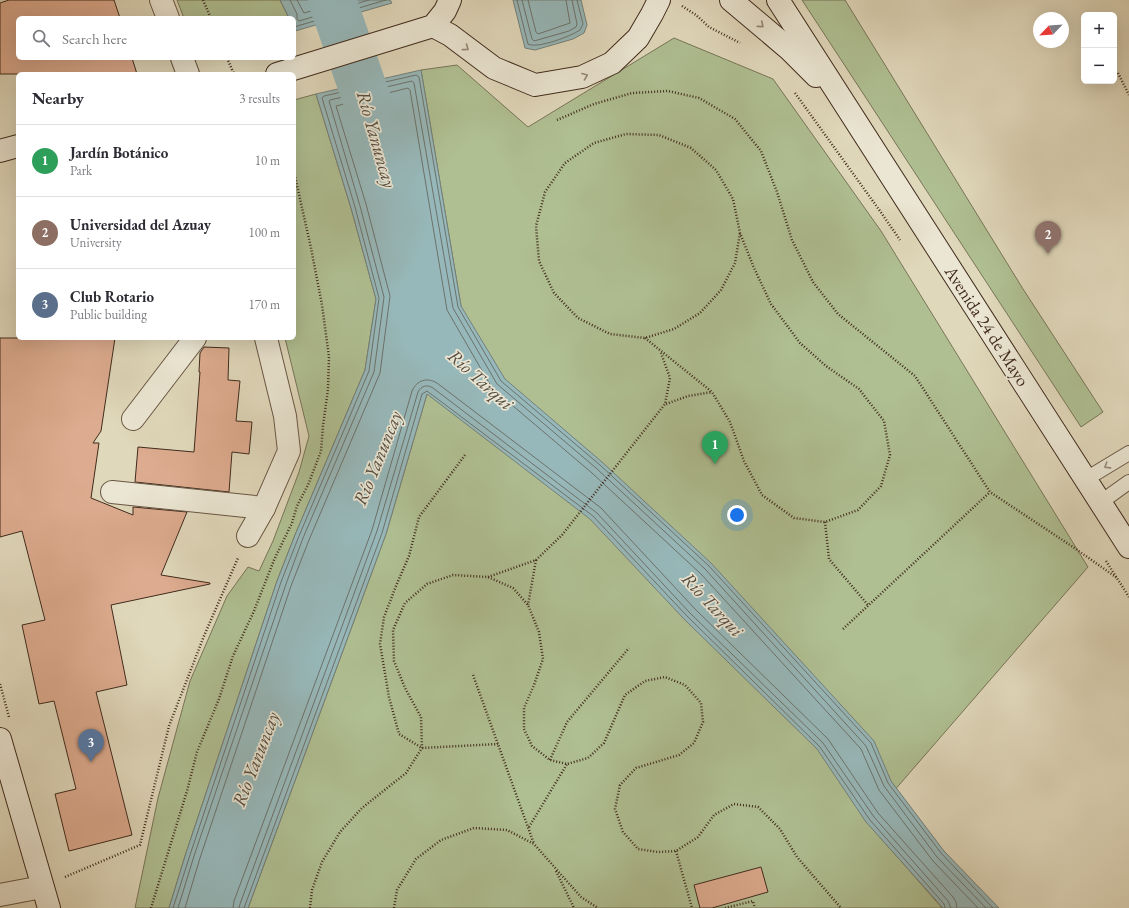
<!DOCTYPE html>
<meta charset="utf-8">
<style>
:root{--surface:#fff;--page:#f2f2f3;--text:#2b2b33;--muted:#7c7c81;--line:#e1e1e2;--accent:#7c3aed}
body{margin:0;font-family:"EB Garamond",serif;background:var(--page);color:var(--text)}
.controls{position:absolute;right:12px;top:12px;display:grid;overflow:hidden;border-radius:6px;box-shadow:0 4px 16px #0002}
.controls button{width:36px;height:36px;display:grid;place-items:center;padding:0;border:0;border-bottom:1px solid var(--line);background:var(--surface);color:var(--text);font:20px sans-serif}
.compass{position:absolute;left:1033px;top:12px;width:36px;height:36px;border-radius:50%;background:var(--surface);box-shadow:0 4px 16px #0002;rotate:245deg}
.you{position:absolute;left:737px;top:515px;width:14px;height:14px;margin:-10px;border:3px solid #fff;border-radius:50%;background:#1a73e8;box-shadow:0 0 0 6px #1a73e833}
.badge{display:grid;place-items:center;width:26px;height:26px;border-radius:50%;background:var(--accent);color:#fff;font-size:13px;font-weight:700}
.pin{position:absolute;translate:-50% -33px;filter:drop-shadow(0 1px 2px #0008)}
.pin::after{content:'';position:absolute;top:21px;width:14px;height:12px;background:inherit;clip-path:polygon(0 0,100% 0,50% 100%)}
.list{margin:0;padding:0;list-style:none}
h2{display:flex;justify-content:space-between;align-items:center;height:52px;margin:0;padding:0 16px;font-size:17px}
h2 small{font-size:13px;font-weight:400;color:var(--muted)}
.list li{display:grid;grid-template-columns:26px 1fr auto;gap:12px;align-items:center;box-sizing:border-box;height:72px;padding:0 16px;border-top:1px solid var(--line)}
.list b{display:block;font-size:15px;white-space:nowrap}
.list p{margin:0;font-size:13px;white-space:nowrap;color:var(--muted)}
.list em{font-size:13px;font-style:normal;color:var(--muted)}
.icon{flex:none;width:22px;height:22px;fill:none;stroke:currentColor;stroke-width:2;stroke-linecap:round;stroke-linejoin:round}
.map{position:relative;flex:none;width:1129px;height:908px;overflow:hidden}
.search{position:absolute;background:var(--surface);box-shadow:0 4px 16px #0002;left:16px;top:16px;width:280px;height:44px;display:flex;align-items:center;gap:10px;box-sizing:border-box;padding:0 14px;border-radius:6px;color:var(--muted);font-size:15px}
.panel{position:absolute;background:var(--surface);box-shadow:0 4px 16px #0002;left:16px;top:72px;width:280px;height:268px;border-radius:6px}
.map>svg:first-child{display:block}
.green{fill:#afbf92;stroke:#787558}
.water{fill:#97b8ba;stroke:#74807b}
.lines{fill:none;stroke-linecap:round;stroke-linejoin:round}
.shore{stroke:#6c726c;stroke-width:1}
.river{stroke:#97b8ba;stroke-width:48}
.building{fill:#ddab8f;stroke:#402b1d}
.lane-casing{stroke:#685644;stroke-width:16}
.street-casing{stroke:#685644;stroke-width:24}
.secondary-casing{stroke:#402b1d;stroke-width:24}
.path{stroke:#402b1d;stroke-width:2.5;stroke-dasharray:1 2;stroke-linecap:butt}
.lane{stroke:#ebe6d3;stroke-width:14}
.street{stroke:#ebe6d3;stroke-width:22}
.secondary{stroke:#ebe6d3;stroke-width:22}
.path-bridge{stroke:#402b1d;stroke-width:2.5;stroke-dasharray:1 2;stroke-linecap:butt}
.oneway{stroke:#968878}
.labels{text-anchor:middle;stroke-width:3.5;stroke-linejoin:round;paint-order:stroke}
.street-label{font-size:18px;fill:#402b1d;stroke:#ebe6d3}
.water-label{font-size:19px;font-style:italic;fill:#564e44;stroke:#ebe6d3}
</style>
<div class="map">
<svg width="1129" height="908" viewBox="0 0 1129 908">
<rect width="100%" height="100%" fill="#e0d8bb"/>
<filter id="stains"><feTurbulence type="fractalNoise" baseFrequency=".005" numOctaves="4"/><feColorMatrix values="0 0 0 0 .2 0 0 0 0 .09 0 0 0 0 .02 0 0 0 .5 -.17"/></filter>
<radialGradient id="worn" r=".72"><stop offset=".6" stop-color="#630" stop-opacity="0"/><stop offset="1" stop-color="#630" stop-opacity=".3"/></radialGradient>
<!-- green -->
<g class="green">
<path d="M 177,0 L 280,0 L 289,18 L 184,18 Z"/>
<path d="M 802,0 L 845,0 L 1023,289 L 1103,412 L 1081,427 Z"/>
<path d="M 674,38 L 773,79 L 881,231 L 1088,567 L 867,822 L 942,908 L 248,908 L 386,534 L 427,394 L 461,306 L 421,70 L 457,65 L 528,127 Z"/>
<path d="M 316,94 L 351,208 L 376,299 L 365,370 L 295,535 L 277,581 L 186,853 L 169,908 L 135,908 L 158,798 L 190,681 L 227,596 L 248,567 L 259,571 L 273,541 L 299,472 L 309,436 L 285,338 L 294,338 L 294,100 Z"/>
</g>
<!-- water -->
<g class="water">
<path d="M 280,0 L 390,0 L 392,3 L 295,31 L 294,18 L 289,18 Z"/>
<path d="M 513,0 L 581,0 L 587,25 L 584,33 L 573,39 L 535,50 L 525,48 Z"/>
<path d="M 421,70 L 461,306 L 505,379 L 602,462 L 711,563 L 874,741 L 891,781 L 944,851 L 999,908 L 943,908 L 866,822 L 817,749 L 684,619 L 590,519 L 427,394 L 386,534 L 248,908 L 169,908 L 186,853 L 277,581 L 295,535 L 365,370 L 376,299 L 351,208 L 316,94 Z"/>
</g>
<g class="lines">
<!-- shore -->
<g class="shore">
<path d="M 290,0 L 297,14 L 297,19 L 299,21 L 369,0"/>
<path d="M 297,0 L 304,13 L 348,0"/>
<path d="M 517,0 L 528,44 C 538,49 571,36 580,30 L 583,24 L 577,0"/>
<path d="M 522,0 L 532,39 L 534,41 L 569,31 L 576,27 L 577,24 L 572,0"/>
<path d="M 528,0 L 536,32 L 538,34 L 570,23 L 566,0"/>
<path d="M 294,27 L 386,0"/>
<path d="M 173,908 L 190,855 L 281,582 L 299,536 L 369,371 L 379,298 L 355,207 L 322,98 L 324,96 L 416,75 L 419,77 L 458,307 L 501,381 L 600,465 L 709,566 L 871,743 L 888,783 L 941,853 L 993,908"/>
<path d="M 178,908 L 194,856 L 286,584 L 303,538 L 374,372 L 384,297 L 360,206 L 329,101 L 330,100 L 412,81 L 414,83 L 453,308 L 497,384 L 596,468 L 705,569 L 866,746 L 884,786 L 937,857 L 986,908"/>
<path d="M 185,908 L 200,858 L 291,586 L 309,540 L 380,373 L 390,296 L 366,204 L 336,106 L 408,88 L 410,90 L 447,310 L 492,388 L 592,473 L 701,574 L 861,749 L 879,790 L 933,861 L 978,908"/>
<path d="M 233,908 L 234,901 L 372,530 L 412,391 C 417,380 427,377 437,383 L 601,508 L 695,609 L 828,739 L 878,813 L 953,897 L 956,902 L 957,908"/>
<path d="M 239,908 L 240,904 L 377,531 L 418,392 C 421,386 427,384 433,388 L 597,513 L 690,613 L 823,743 L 874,817 L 948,901 L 951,908"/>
<path d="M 244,908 L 382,533 L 422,394 L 427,391 L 593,516 L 687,616 L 820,747 L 870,820 L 944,904 L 945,908"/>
</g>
<!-- river -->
<path class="river" d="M 332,0 L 373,117 L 381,147"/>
</g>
<!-- building -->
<g class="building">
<path d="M 9,0 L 114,0 L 120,18 L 18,18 L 18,58 L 132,58 L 137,74 L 0,74 L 0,3 Z"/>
<path d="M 0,338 L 115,338 L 101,431 L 93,443 L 99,443 L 91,498 L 133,515 L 133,507 L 187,512 L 161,575 L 210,583 L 210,584 L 111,605 L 127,685 L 96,692 L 132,835 L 69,851 L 55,794 L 76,789 L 54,701 L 39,704 L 22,625 L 45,620 L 22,531 L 0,537 Z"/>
<path d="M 204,347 L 229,348 L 228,380 L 240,381 L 236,421 L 252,422 L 249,454 L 232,452 L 229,492 L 135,482 L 138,447 L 194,452 L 200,372 L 199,372 L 200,353 Z"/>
<path d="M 761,867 L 768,892 L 712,908 L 700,908 L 694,885 Z"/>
</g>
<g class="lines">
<defs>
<g id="lane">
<path d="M 1086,479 L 1129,453"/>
<path d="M 1101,502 L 1129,482"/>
</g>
<g id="street">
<path d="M 161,0 L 168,18"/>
<path d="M 182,58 L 188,74"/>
<path d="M 133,419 L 195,338"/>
<path d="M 112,492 L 264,508"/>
<path d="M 248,536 L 264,508 L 289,451 L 285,416 L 266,338"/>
<path d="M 0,895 L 42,887"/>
</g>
<g id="secondary">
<path d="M 731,0 L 789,49 L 816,76"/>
<path d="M 778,0 L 1129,547"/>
<path d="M 433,26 L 450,35 L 494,68 L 535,85 L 582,77 L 612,63 L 638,38 L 652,14 L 659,0"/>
<path d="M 277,74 L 433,26 L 445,11 L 450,0"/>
<path d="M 0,151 L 18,146"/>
<path d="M 0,739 L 49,908"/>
</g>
</defs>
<!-- lane casing -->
<use href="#lane" class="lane-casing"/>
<!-- street casing -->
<use href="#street" class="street-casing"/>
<!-- secondary casing -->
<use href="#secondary" class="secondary-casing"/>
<!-- path -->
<g class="path">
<path d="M 203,0 L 211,18"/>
<path d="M 682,6 L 696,15 L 709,27 L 740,43"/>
<path d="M 227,58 L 234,74"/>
<path d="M 1118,73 L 1129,95"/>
<path d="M 795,93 L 880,211 L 900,240"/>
<path d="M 557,120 L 594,104 L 632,93 L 668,91 L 699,98 L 735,119 L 761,151 L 777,192 L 792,240 L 813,282 L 838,314 L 915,376 L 990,492 L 1076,549 L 1117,578"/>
<path d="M 645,338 L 712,392 L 730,422 L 744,461 L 762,495 L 794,518 L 825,522 L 858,510 L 881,486 L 890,455 L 884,421 L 859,389 L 826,366 L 800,343 L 771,304 L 754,268 L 740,233 L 733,199 L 716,170 L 691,148 L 659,135 L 626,134 L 594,143 L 565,163 L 545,192 L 536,226 L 539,261 L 554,293 L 578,318 L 610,334 L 645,338 L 674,329 L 700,313 L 721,290 L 735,263 L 740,233"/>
<path d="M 666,404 L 688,396 L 712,392"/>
<path d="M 465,455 L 419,517 L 409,556 L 396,586 L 384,617 L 380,644 L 389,697 L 399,734 L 422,748 L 498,744"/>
<path d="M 825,522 L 829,559 L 868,605"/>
<path d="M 536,560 L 562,535 L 665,404 L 670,378 L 661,353"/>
<path d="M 1106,561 L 1129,597"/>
<path d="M 488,577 L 536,560 L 528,605"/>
<path d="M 843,629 L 990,492"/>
<path d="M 473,675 L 534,844"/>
<path d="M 0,684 L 9,717"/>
<path d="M 524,729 L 532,746 L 550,760 L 567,764 L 588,758 L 604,743 L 625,695 L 645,681 L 665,677 L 685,685 L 701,703 L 703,722 L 694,743 L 679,755 L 636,768 L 620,785 L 615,809 L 623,832 L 638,849 L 658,852 L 676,851 L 698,837 L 714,815 L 734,804 L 758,807 L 780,829 L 797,857 L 841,908"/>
<path d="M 550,760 L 567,722 L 629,648"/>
<path d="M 529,827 L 567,764"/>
<path d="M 676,851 L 692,908"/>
<path d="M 556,871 L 574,908"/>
<path d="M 65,877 L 140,845 L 169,726 L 204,636 L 238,558"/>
<path d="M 151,908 L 187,791 L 197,752 L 219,699 L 233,656 L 254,611 L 274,560 L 292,523 L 297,506 L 308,485 L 321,451 L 323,426 L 328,389 L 329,357 L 322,305 L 311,248 L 294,172"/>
<path d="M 394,908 L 397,890 L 416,859 L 441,840 L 474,828 L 507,830 L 534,844 L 581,897 L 598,908"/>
<path d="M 725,908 L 753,901 L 755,908"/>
</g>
<!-- lane -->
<use href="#lane" class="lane"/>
<!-- street -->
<use href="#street" class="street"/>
<!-- secondary -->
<use href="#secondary" class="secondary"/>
<!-- path-bridge -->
<path class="path-bridge" d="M 310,908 L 312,890 L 322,862 L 340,832 L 362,808 L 406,773 L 422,748 L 421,717 L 405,688 L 394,661 L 393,630 L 405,603 L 427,584 L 453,575 L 488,577 L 513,588 L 528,605 L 539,632 L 543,659 L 534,685 L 524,708 L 524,729"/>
</g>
<!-- one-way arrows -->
<defs><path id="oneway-chevron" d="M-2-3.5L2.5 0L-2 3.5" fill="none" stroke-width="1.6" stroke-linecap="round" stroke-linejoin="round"/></defs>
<g class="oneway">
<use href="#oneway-chevron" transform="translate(761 25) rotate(40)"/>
<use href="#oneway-chevron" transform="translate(466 48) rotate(37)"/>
<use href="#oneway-chevron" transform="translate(585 76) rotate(-21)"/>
<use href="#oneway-chevron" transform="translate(1107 466) rotate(148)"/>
</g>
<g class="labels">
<!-- street labels -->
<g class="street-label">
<text transform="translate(987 326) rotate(57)" y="6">Avenida 24 de Mayo</text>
</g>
<!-- water labels -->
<g class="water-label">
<text transform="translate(377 139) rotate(74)" y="7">Río Yanuncay</text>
<text transform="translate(481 379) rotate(42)" y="7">Río Tarqui</text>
<text transform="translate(377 458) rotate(-68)" y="7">Río Yanuncay</text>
<text transform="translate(713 604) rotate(47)" y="7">Río Tarqui</text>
<text transform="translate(255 759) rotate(-69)" y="7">Río Yanuncay</text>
</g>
</g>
<rect width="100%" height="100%" filter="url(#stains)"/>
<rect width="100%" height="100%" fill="url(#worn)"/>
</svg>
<div class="controls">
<button>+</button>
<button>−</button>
</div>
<svg class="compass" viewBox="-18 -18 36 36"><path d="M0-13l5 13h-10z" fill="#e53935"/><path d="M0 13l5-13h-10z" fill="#7c7c81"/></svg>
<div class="you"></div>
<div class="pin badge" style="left:715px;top:464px;background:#2e9e5b">1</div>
<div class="pin badge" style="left:1048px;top:254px;background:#8d6e63">2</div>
<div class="pin badge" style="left:91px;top:762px;background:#5c6f8a">3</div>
<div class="search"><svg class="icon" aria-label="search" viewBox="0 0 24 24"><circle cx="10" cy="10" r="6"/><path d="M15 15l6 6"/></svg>Search here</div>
<section class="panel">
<h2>Nearby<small>3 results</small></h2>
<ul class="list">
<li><span class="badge" style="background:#2e9e5b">1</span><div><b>Jardín Botánico</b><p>Park</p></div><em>10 m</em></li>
<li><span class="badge" style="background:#8d6e63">2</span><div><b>Universidad del Azuay</b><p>University</p></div><em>100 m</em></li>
<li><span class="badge" style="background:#5c6f8a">3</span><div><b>Club Rotario</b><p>Public building</p></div><em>170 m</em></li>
</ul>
</section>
</div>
